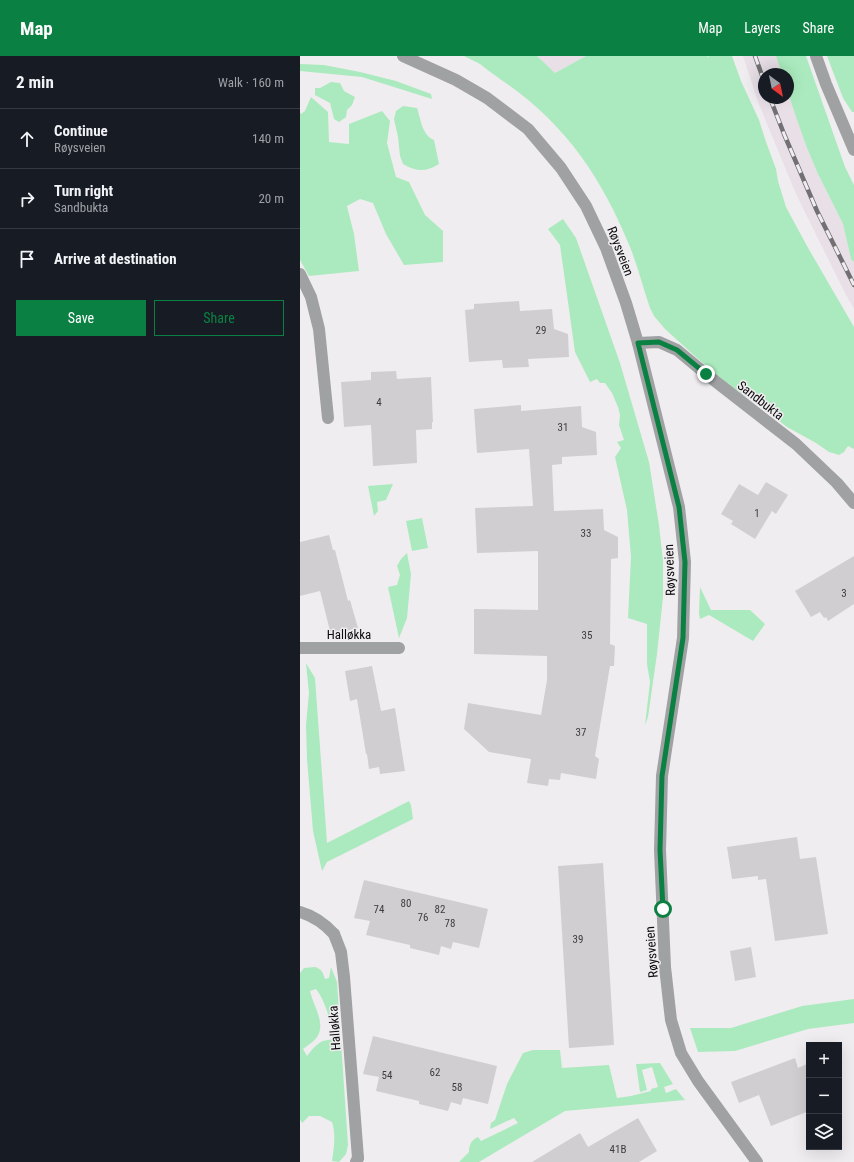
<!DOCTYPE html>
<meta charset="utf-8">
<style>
:root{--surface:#171b24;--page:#20242c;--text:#f1f3f6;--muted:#9ea1a6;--line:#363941;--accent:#0b8043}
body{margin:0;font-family:"Roboto Condensed",sans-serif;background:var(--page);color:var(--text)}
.controls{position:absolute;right:12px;bottom:12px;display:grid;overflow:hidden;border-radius:0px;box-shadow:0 4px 16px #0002}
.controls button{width:36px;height:36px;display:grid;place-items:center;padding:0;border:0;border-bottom:1px solid var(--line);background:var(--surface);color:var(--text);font:20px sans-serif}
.compass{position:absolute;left:458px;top:12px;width:36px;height:36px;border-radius:50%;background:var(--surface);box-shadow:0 4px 16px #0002;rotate:147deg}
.stop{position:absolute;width:12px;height:12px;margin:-9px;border:3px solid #0b8043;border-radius:50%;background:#fff}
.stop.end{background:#0b8043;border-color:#fff;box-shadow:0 1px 4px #0008}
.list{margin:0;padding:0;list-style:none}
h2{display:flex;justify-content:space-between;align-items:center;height:52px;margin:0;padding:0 16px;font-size:17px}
h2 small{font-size:13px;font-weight:400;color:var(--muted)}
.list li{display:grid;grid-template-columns:26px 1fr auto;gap:12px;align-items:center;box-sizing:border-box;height:60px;padding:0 16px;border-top:1px solid var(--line)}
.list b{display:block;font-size:15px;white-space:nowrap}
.list p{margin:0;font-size:13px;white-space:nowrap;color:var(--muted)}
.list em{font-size:13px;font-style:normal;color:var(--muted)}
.actions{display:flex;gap:8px;padding:12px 16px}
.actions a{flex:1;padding:9px 0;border:1px solid var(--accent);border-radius:0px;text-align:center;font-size:14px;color:var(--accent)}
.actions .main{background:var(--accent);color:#fff}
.icon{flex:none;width:22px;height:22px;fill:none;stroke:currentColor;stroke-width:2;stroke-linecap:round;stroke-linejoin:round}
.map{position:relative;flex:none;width:554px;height:1106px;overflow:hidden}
header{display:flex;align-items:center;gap:24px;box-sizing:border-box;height:56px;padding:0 20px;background:var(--accent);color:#fff}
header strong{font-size:19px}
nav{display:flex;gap:22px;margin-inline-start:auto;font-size:14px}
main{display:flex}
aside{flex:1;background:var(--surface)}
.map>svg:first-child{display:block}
.built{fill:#e8dfe7}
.green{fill:#abeabe;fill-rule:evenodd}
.building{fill:#d1ced1}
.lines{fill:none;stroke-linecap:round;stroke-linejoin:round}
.lane{stroke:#9fa1a2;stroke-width:12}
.street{stroke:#9fa1a2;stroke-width:12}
.rail-casing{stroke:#727072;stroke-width:4.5}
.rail{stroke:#f0edf0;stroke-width:3;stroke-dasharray:9;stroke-linecap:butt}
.route{stroke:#0b8043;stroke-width:5}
.labels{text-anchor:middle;stroke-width:3;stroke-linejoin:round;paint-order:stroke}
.number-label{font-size:11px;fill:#3e3c3e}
.street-label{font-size:13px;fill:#0d0c0d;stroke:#f0edf0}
</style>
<header>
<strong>Map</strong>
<nav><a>Map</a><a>Layers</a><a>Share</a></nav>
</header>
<main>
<aside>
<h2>2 min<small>Walk · 160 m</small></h2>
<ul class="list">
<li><svg class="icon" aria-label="ahead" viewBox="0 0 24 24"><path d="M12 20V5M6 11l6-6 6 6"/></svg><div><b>Continue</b><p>Røysveien</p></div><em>140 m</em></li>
<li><svg class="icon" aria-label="right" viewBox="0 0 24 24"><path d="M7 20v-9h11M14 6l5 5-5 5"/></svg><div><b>Turn right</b><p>Sandbukta</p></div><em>20 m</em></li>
<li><svg class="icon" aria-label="arrive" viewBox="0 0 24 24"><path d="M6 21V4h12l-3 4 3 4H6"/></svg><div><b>Arrive at destination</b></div></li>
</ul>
<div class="actions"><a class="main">Save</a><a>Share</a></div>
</aside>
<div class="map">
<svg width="554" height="1106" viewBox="0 0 554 1106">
<rect width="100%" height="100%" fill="#f0edf0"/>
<!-- built -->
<g class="built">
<path d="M 237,0 L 286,0 L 255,17 Z"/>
<path d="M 443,0 L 476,0 L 482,18 L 464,18 L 464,42 L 488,42 L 488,36 L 507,92 L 518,118 L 543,168 L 551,203 L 554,206 L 554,253 L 546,239 L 496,138 L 458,46 Z"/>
</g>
<!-- green -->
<g class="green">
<path d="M 164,0 L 237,0 L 255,17 L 286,0 L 407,0 L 408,1 L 409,0 L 432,0 L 441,25 L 459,64 L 466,86 L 476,113 L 478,125 L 486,151 L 507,190 L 554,271 L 554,393 L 548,390 L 544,396 L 539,399 L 529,396 L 516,387 L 487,371 L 461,351 L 428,328 L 397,302 L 365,273 L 354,260 L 350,252 C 343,232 338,211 330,191 C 301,120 264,66 200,23 C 193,18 186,13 180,8 C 175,5 169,3 164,0 Z"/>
<path d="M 476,0 L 506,0 L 545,111 L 554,129 L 554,206 L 551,203 L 543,168 L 518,118 L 507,92 L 495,58 L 488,36 L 488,18 L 482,18 Z"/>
<path d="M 527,0 L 554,0 L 554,56 L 552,56 L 543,42 Z"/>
<path d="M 0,8 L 24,9 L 60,16 L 96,25 L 131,38 L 132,43 L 62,21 L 0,15 Z"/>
<path d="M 31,26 L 40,27 L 44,35 L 55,41 L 52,49 L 47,54 L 46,61 L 39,66 L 34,63 L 30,47 L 15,39 L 15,32 L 20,32 Z"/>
<path d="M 11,41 L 28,56 L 29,86 L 49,88 L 49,68 L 82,55 L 90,65 L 87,87 L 96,121 L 109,126 L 125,159 L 143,175 L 143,206 L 104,209 L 86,178 L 73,147 L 60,143 L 47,150 L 54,178 L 59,215 L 9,220 L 0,204 L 0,56 L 1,58 L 5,55 Z"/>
<path d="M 103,50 L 117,52 C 121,64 122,79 134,84 L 139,108 C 126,116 117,116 103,108 L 100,100 L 98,81 L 94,63 L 96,55 Z"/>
<path d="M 263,163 L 276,182 L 320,307 L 349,406 L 359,469 L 363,505 L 363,541 L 357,598 L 348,661 L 345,669 L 350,626 L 347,608 L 347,568 L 328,562 L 331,501 L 327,454 L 315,401 L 321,392 L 317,386 L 324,384 L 319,369 L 320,359 L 318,351 L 312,337 L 305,327 L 300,327 L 297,323 L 290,326 L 275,296 L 260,189 L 248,173 Z"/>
<path d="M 93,428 L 86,444 L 77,446 L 78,455 L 74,460 L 68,430 Z"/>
<path d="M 122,462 L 128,492 L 112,495 L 106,465 Z"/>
<path d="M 107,497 L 111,518 L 107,562 L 99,582 L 88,531 L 97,529 L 100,519 L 97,510 L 101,503 Z"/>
<path d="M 400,531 L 411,554 L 450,554 L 465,568 L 453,585 L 409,559 L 400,563 L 399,558 Z"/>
<path d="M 6,607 L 15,622 L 27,787 L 109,745 L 111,749 L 113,763 L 27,806 L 22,815 L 13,775 L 7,703 L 6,669 L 9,637 Z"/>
<path d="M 15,911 C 22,913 23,917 25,923 L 29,922 L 31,911 L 37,926 L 48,1089 L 46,1098 L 39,1106 L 32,1105 C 34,1091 36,1079 32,1066 L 20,1060 L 9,1060 L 2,1067 L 0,1063 L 0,917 L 4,912 ZM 16,933 C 26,946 31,966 33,983 C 30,984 26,984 23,985 C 16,988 11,995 7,1000 L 3,993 C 8,989 17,984 19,977 C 24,965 13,948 10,935 Z"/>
<path d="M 554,943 L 554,967 L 508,973 L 435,995 L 398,996 L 390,972 L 431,972 L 502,950 Z"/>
<path d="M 233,994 L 260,994 L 262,1012 L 309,1009 L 317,1042 L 331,1040 L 351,1035 L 351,1033 L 358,1031 L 352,1011 L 342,1014 L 347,1034 L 340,1036 L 336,1008 L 360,1007 L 373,1028 L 364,1031 L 366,1037 L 376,1033 L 385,1044 L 265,1055 L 179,1106 L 159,1106 L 169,1096 C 169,1089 171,1084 178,1081 L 181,1085 L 218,1067 L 214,1062 L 190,1073 L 191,1067 L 195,1064 L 207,1028 L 223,997 Z"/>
</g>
<!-- building -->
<g class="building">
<path d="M 219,245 L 220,255 L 252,253 L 254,273 L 268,278 L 269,301 L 228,303 L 229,311 L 203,312 L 202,304 L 169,306 L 165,254 L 174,253 L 174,248 Z"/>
<path d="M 96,315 L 97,323 L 131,321 L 133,366 L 132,366 L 132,373 L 116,374 L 117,407 L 73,410 L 71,369 L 44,371 L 41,326 L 71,324 L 71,316 Z"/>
<path d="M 221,349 L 221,355 L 281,350 L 282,371 L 296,376 L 297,399 L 262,401 L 262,408 L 252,409 L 254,455 L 303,453 L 304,474 L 318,481 L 318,502 L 311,503 L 310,588 L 315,590 L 314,610 L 310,610 L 295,700 L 299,703 L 296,723 L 261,717 L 260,724 L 249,723 L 248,730 L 227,727 L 231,703 L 189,696 L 164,673 L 168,647 L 241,659 L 247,624 L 247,600 L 174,598 L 174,553 L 238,554 L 238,495 L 177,497 L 175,452 L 233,450 L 229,393 L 177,397 L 174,353 Z"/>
<path d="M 466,426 L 488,439 L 476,458 L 472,455 L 455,483 L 431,468 L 433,465 L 421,458 L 439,428 L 458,439 Z"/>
<path d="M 29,479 L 33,494 L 35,494 L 48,545 L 50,544 L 58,572 L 31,579 L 20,535 L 0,540 L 0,486 Z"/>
<path d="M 554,500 L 554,548 L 528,565 L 526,561 L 524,562 L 520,556 L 511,561 L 495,535 Z"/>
<path d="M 72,610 L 81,655 L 95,652 L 105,715 L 80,718 L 79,711 L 69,713 L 67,698 L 66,698 L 57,643 L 50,645 L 45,615 Z"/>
<path d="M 497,781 L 500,803 L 516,801 L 528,878 L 475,885 L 466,823 L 458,824 L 458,820 L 432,823 L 427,791 Z"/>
<path d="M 303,807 L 314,989 L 269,992 L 258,810 Z"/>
<path d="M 64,824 L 188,853 L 179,892 L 153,886 L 151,893 L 141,890 L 139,899 L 110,892 L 110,889 L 66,879 L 70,865 L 54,862 Z"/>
<path d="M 451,891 L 456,921 L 435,925 L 430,895 Z"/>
<path d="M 73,980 L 197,1010 L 188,1048 L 163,1042 L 161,1049 L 151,1046 L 148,1055 L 119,1048 L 119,1045 L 76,1035 L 79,1021 L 63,1018 Z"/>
<path d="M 495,1002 L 498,1012 L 509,1007 L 509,1055 L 471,1070 L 459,1039 L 439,1047 L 431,1026 Z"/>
<path d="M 338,1062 L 357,1095 L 339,1106 L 232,1106 L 280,1077 L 288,1091 Z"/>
</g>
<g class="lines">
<!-- lane -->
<g class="lane">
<path d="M 0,218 L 11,241 L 19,273 L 28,362"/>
<path d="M 34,878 L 41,896 L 44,921 L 58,1102"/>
</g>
<!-- street -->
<g class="street">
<path d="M 103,0 L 156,24 L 187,42 L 228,73 L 261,112 L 286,150 L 306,192 L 326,247 L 338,287 L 379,451 L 385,506 L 383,582 L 362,720 L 360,794 L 365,911 L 371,964 L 381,997 L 398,1025 L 457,1106"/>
<path d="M 516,0 L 526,28 L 554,94"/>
<path d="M 338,287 L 359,286 L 377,294 L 406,318 L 496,388 L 537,427 L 554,447"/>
<path d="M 0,592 L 99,592"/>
<path d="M 0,856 C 14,860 24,867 34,878"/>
<path d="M 56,1106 L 58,1102"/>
</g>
<defs>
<g id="rail">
<path d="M 455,0 L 464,25"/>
<path d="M 470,42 L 484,78 L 517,155 L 554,229"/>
</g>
</defs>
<!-- rail casing -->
<use href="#rail" class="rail-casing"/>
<!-- rail -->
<use href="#rail" class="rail"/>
</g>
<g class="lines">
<!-- route -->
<path class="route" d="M 363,853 L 360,794 L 362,720 L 383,582 L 385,506 L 379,451 L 338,287 L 359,286 L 377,294 L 406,318"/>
</g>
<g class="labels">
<!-- number labels -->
<g class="number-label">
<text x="241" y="278">29</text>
<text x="79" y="350">4</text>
<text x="263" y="375">31</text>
<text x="457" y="461">1</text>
<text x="286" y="481">33</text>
<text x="544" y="541">3</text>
<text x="287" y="583">35</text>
<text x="281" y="680">37</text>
<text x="106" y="851">80</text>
<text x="79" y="857">74</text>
<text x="140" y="857">82</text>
<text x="123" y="865">76</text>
<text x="150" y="871">78</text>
<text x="278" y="887">39</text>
<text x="135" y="1020">62</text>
<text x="87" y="1023">54</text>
<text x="157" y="1035">58</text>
<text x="318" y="1097">41B</text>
</g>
<!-- street labels -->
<g class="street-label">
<text transform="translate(321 195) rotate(69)" y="5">Røysveien</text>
<text transform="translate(461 344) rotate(38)" y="5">Sandbukta</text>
<text transform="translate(369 514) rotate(-92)" y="5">Røysveien</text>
<text x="49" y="583">Halløkka</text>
<text transform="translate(351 896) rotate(-94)" y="5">Røysveien</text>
<text transform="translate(34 972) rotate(-94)" y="5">Halløkka</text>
</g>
</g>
</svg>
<div class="controls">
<button>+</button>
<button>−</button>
<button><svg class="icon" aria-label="layers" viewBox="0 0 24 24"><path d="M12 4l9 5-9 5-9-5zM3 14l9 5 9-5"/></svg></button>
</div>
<svg class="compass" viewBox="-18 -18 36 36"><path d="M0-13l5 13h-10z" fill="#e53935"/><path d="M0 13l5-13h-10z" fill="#9ea1a6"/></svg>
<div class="stop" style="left:363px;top:853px"></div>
<div class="stop end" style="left:406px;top:318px"></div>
</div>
</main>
